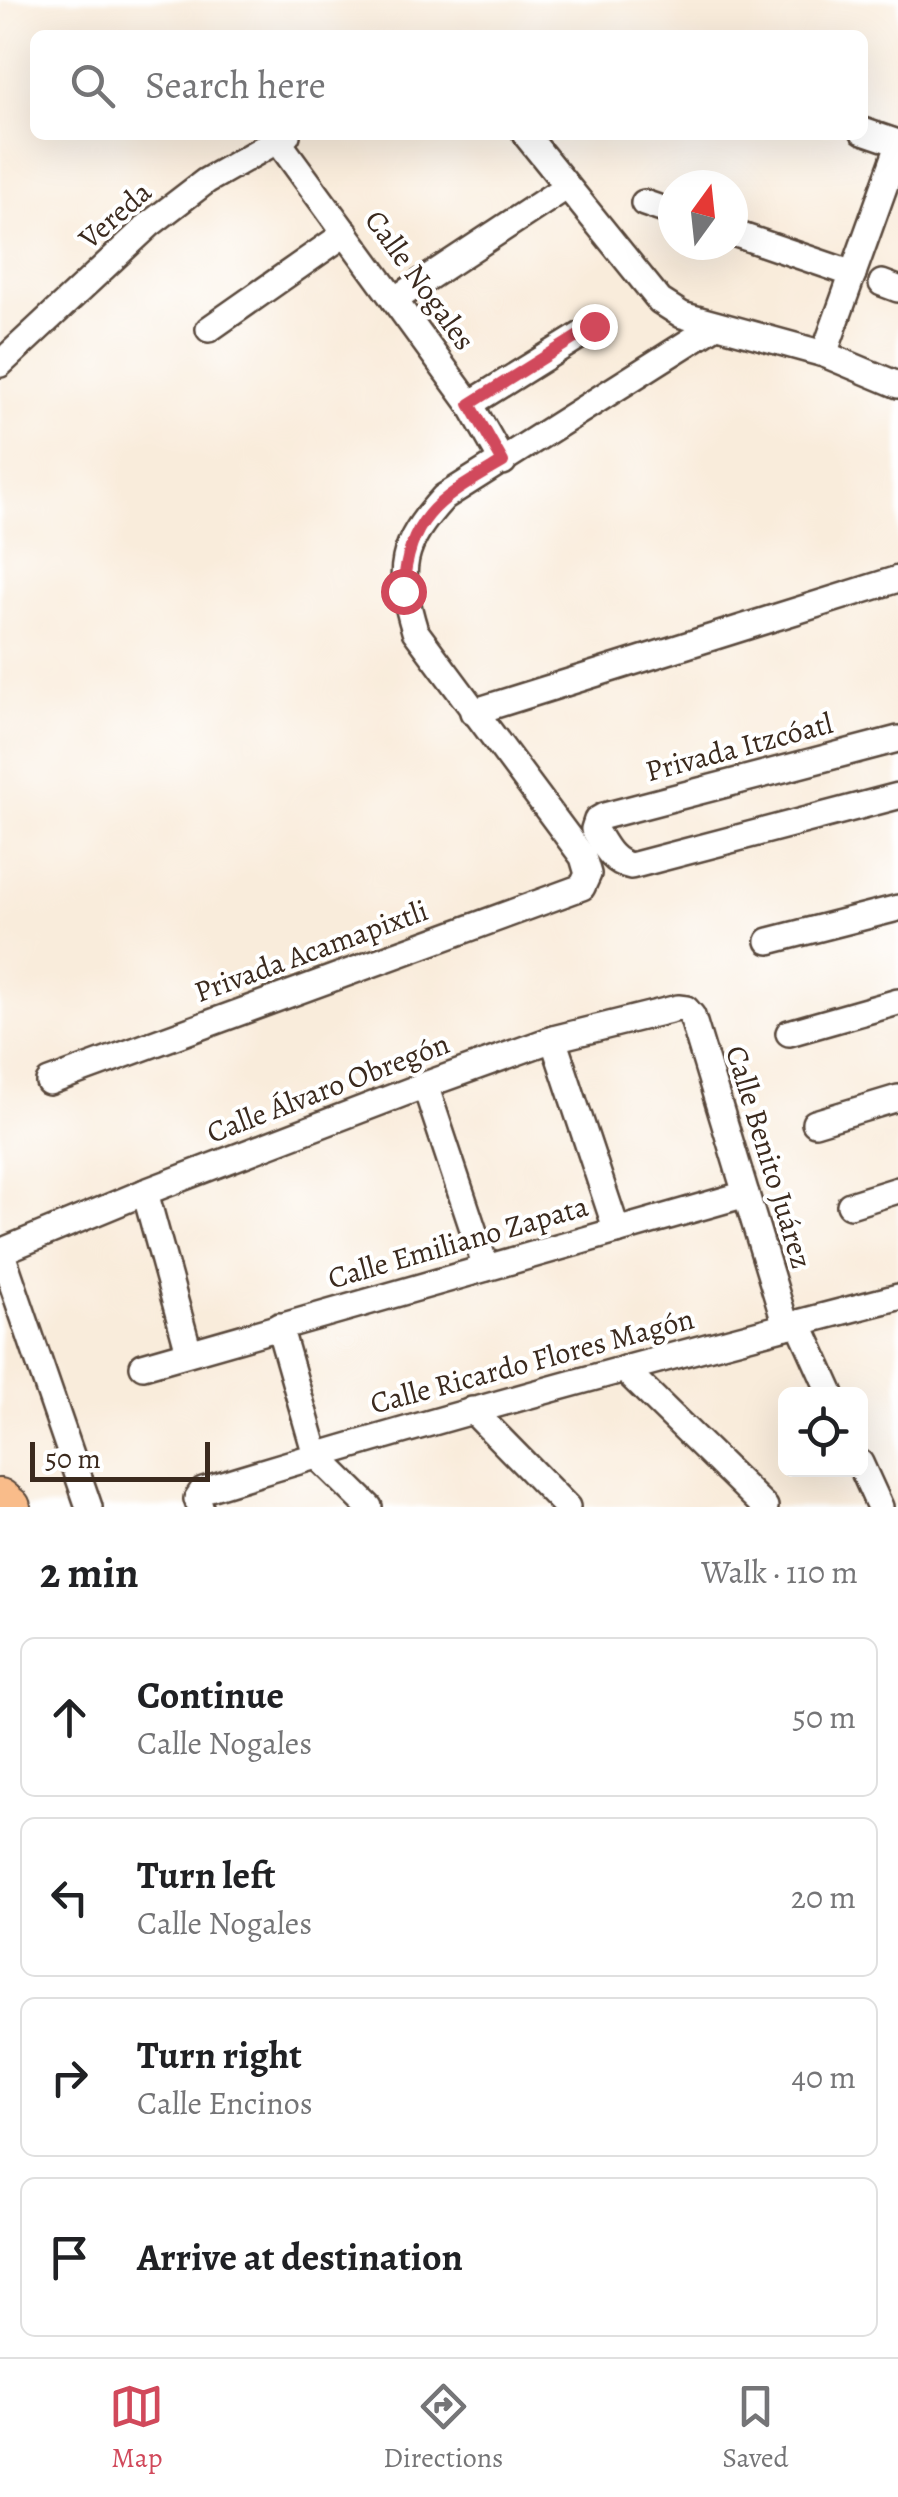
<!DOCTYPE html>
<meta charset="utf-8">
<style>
:root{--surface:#fff;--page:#f2f2f2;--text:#202124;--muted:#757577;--line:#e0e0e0;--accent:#d1495b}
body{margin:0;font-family:Alegreya,serif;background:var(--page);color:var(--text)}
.controls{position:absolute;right:30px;bottom:30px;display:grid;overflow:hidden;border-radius:15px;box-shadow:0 10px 40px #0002}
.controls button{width:90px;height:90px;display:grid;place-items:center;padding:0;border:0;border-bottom:2px solid var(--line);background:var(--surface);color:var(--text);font:50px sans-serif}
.compass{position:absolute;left:658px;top:170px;width:90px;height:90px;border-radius:50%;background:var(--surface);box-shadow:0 10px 40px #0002;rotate:15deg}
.scale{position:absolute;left:30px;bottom:25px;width:180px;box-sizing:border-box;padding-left:10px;border:5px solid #3b2a1e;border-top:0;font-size:28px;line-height:35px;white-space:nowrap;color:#3b2a1e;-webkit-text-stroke:8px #fff;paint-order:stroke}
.stop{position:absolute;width:30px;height:30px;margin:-22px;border:8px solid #d1495b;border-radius:50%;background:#fff}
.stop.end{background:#d1495b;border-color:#fff;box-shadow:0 2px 10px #0008}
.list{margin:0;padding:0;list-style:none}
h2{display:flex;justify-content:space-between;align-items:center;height:130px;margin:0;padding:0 40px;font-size:42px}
h2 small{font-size:32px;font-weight:400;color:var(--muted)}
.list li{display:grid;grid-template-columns:65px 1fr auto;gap:30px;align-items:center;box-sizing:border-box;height:160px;margin:0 20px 20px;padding:0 20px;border:2px solid var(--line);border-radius:15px}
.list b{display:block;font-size:38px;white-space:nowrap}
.list p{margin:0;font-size:32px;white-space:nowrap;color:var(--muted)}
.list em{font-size:32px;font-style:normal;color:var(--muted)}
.icon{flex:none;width:55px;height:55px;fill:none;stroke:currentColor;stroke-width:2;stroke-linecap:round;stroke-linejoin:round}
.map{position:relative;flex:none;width:898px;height:1507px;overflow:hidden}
.search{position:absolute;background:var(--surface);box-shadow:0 10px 40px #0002;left:30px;right:30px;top:30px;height:110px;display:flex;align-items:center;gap:25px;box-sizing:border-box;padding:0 35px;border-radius:15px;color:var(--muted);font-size:38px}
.sheet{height:850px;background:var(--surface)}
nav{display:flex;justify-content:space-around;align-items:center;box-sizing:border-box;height:140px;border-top:2px solid var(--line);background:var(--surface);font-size:28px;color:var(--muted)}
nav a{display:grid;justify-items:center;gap:5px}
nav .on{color:var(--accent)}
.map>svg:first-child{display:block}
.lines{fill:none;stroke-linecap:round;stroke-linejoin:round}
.street-casing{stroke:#58473a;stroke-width:30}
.primary-casing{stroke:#58473a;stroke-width:42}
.street{stroke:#fff;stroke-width:25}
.primary{stroke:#f9bc8a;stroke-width:38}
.route{stroke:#d1495b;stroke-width:12}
.labels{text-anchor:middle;stroke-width:8;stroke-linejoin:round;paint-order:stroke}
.street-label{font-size:30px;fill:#3b2a1e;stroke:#fff}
</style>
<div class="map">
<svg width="898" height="1507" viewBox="0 0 898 1507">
<rect width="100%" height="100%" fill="#fff"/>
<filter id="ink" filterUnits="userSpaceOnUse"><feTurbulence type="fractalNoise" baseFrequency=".01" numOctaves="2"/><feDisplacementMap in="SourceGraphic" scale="20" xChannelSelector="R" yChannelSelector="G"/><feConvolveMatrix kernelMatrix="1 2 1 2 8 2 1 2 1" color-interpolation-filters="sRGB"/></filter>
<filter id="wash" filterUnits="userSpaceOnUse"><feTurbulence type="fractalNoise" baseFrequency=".0048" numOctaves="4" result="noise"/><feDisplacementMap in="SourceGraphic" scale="40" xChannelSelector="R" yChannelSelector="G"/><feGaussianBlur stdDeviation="2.25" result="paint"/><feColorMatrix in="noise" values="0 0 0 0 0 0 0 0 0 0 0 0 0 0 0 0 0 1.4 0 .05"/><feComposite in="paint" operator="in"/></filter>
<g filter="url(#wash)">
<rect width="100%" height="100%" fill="#f9ecdb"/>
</g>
<g filter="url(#ink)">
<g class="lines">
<defs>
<g id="street">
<path d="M 863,131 L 898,143"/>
<path d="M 526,135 L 660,301 L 682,315 L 824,354 L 898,385"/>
<path d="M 278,141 L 470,404 L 503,462"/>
<path d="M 644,203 L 673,213"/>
<path d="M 733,233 L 853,274"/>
<path d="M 882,283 L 898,289"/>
<path d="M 394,300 L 566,187"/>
<path d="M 209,329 L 346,233"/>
<path d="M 824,354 L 898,148"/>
<path d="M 0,364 L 150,224 L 206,181 L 287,135"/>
<path d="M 470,404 L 594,327"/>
<path d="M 473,712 L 898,579"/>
<path d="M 898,739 L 604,816 L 597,820 L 594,829 C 604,845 611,862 631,866 L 898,796"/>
<path d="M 769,941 L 898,908"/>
<path d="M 789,1033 L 898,1002"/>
<path d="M 553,1039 L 617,1231"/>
<path d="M 49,1082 L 582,887 L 588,874 L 583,857 L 415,631 C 396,569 400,545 444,497 L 716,325"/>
<path d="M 425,1085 L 486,1268"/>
<path d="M 815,1123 L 898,1098"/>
<path d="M 145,1192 L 189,1352"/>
<path d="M 850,1205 L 898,1190"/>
<path d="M 1,1251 L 89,1507"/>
<path d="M 0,1252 L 145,1192 L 425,1085 L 553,1039 L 678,1008 L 686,1009 L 692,1016 L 786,1326"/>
<path d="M 799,1323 L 831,1394"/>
<path d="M 279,1326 L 316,1455 L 369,1507"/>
<path d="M 143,1366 L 746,1194"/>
<path d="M 624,1369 L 765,1507"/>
<path d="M 472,1410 L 567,1507"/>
<path d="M 860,1463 L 880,1507"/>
<path d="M 200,1507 L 197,1499 L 203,1490 C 433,1419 665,1357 898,1297"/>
</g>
<path id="primary" d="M 0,1498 L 11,1507"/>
</defs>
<!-- street casing -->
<use href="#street" class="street-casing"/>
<!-- primary casing -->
<use href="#primary" class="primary-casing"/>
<!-- street -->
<use href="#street" class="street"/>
<!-- primary -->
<use href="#primary" class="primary"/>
</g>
</g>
<g class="lines" filter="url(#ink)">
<!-- route -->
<path class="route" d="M 403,591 C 409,513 441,499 503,462 L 470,404 L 594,326"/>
</g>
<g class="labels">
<!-- street labels -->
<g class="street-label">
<text transform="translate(115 215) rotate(-41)" y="10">Vereda</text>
<text transform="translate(420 280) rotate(54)" y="10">Calle Nogales</text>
<text transform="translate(739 747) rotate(-15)" y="10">Privada Itzcóatl</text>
<text transform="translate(311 951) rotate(-20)" y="10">Privada Acamapixtli</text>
<text transform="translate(328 1088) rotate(-21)" y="10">Calle Álvaro Obregón</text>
<text transform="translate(769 1157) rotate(73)" y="10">Calle Benito Juárez</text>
<text transform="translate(458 1242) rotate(-16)" y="10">Calle Emiliano Zapata</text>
<text transform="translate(532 1361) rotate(-15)" y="10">Calle Ricardo Flores Magón</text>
</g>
</g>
</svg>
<div class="controls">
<button><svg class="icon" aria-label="locate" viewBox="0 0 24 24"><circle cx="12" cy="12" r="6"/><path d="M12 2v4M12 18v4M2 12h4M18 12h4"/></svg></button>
</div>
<svg class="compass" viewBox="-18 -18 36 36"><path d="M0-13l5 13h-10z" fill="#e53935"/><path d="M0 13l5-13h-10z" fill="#757577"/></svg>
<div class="scale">50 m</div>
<div class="stop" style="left:403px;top:591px"></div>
<div class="stop end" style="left:594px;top:326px"></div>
<div class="search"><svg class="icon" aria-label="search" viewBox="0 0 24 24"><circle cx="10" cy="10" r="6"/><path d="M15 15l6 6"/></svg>Search here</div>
</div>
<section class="sheet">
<h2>2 min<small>Walk · 110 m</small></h2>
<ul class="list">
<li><svg class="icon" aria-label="ahead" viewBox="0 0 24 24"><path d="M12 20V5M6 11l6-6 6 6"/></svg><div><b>Continue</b><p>Calle Nogales</p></div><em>50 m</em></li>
<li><svg class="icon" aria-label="left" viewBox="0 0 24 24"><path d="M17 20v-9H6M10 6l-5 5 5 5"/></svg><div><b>Turn left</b><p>Calle Nogales</p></div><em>20 m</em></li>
<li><svg class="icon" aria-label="right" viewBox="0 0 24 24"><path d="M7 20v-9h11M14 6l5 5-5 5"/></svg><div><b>Turn right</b><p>Calle Encinos</p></div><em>40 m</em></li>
<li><svg class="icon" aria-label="arrive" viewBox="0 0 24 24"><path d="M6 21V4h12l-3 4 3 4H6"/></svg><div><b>Arrive at destination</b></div></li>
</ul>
</section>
<nav>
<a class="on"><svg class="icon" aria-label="map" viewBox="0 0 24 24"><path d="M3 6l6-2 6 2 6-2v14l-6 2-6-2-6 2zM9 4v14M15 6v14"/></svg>Map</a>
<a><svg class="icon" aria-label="directions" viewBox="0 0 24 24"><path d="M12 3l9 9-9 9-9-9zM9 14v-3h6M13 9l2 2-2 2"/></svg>Directions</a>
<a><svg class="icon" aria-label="saved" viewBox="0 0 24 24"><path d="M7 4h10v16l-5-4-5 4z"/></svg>Saved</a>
</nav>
